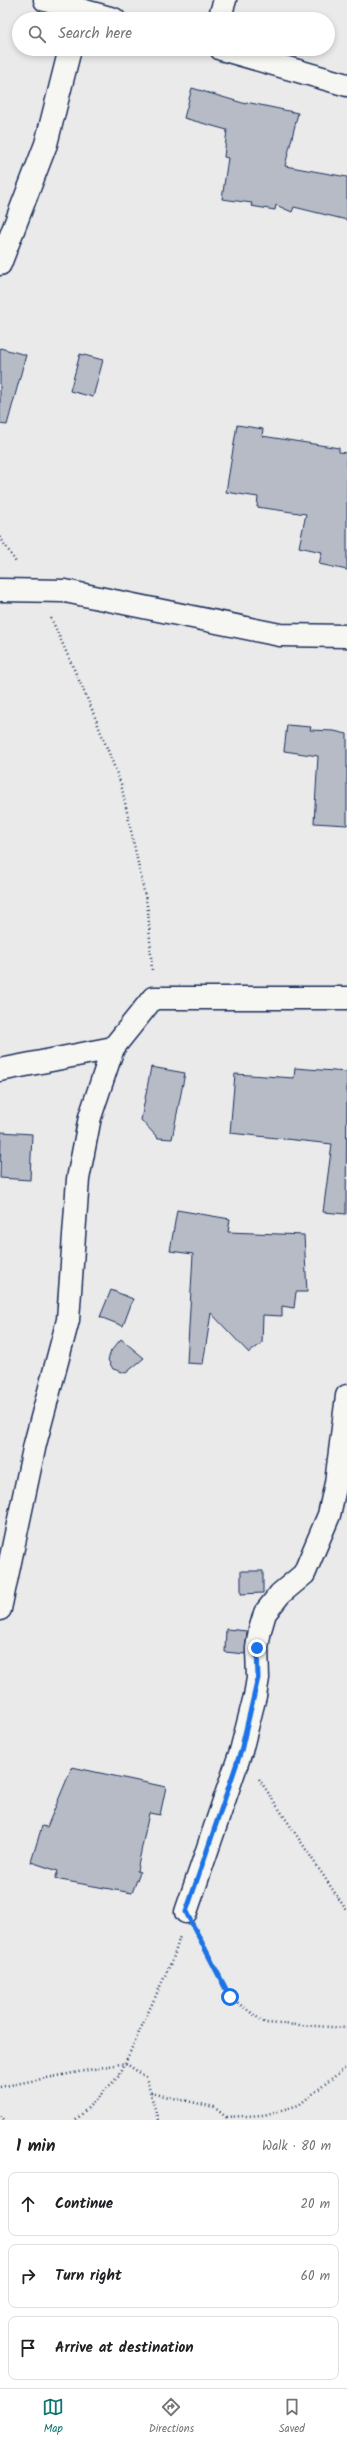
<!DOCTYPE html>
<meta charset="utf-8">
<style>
:root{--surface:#fff;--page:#f6f6f6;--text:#202124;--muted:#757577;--line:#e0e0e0;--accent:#0f766e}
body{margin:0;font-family:Kalam,sans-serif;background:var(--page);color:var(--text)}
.stop{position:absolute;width:12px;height:12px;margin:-9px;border:3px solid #1a73e8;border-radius:50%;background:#fff}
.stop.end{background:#1a73e8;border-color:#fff;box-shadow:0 1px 4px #0008}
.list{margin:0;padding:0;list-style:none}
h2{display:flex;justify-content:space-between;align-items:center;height:52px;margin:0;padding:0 16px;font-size:17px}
h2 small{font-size:13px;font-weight:400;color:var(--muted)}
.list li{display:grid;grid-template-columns:26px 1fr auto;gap:12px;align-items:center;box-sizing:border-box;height:64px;margin:0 8px 8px;padding:0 8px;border:1px solid var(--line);border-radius:8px}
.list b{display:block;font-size:15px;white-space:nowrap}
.list em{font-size:13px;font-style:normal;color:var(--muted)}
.icon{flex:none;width:22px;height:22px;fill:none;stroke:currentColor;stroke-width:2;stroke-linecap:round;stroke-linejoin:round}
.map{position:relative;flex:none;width:347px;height:2120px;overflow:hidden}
.search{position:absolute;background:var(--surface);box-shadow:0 2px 6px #0003;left:12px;right:12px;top:12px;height:44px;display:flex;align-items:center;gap:10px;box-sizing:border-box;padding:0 14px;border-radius:22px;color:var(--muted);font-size:15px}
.sheet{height:268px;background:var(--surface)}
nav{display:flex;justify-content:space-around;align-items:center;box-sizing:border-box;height:56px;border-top:1px solid var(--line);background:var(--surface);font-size:11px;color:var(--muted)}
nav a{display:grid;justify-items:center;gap:2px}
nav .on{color:var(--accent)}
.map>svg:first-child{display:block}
.building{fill:#b6bbc6;stroke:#1b2f5e}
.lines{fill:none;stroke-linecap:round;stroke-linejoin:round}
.minor-casing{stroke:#1b2f5e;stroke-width:25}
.path{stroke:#1b2f5e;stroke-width:2.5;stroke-dasharray:1 3;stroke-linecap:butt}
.minor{stroke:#f6f6f2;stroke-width:22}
.route{stroke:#1a73e8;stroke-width:5}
</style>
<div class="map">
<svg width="347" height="2120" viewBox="0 0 347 2120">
<rect width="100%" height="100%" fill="#e9eae9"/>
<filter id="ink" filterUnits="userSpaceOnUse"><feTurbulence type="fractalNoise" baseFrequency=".025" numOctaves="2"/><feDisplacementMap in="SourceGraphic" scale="8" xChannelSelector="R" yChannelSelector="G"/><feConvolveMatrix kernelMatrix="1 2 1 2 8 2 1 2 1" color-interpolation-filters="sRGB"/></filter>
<g filter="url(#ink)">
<!-- building -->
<g class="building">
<path d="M 192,88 L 246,104 L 246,102 L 298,113 L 285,166 L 347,177 L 347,220 L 294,207 L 292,212 L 276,205 L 275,210 L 251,206 L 252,203 L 222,199 L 228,158 L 224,157 L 227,130 L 184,118 Z"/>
<path d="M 0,348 L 26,355 L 7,425 L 0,424 Z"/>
<path d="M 80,354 L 103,360 L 93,397 L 70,391 Z"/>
<path d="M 237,425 L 263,429 L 262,436 L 339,448 L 339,452 L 347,453 L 347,570 L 319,564 L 322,552 L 299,547 L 306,514 L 257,507 L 258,497 L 226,492 Z"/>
<path d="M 287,725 L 311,727 L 310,730 L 334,731 L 347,734 L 347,825 L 314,823 L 318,756 L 284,751 Z"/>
<path d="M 151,1067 L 185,1073 L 172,1139 L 158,1138 L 141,1120 Z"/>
<path d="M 295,1068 L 347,1072 L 346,1214 L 323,1212 L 332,1144 L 230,1133 L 235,1074 L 294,1078 Z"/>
<path d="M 1,1132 L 32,1134 L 30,1180 L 0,1178 Z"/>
<path d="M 177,1210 L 230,1219 L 228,1232 L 304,1235 L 307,1292 L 296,1292 L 294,1308 L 282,1306 L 282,1316 L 263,1315 L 262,1343 L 249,1353 L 211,1313 L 203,1364 L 187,1363 L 193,1254 L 170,1251 Z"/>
<path d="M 111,1290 L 133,1299 L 123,1326 L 100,1317 Z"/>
<path d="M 121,1339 L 144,1358 L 126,1373 L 113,1369 L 108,1360 L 111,1351 Z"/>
<path d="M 241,1571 L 263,1571 L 263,1593 L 241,1594 Z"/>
<path d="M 226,1629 L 247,1631 L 245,1654 L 225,1652 Z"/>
<path d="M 72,1767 L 166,1787 L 160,1815 L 149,1813 L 137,1871 L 140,1872 L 132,1893 L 55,1879 L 58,1871 L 31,1862 L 42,1826 L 47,1827 Z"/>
</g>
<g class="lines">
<defs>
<g id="minor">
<path d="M 45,0 L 114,19"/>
<path d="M 219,19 L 225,0"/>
<path d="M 221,49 L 347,85"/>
<path d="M 0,264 L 46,144 L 70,49"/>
<path d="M 0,590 L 65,591 L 280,635 L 347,636"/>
<path d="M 0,1070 L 113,1048 L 153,998 L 347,998"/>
<path d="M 0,1609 L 35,1444 L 68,1320 L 78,1179 L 90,1117 L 113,1048"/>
<path d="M 186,1912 L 241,1751 L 255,1696 L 258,1678 L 257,1648 L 260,1630 L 265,1613 L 280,1594 L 304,1574 L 329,1515 L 336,1483 L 347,1396"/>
</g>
</defs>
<!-- minor casing -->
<use href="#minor" class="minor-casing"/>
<!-- path -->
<g class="path">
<path d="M 0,537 L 17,564"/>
<path d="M 51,618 L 91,707 L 121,784 L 148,910 L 152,971"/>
<path d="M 259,1779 L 347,1911"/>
<path d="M 198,1934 L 230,1997 L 265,2023 L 347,2028"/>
<path d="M 0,2087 L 125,2063 L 146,2077 L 158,2120"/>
<path d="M 151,2093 L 214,2107 L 226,2117 L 264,2115 L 299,2105 L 345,2068"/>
<path d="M 0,2116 L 5,2120"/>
<path d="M 76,2120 L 119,2076 L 174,1956 L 180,1936"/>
</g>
<!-- minor -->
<use href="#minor" class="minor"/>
</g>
</g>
<g class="lines" filter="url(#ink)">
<!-- route -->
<path class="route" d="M 230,1997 L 186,1912 L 241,1751 L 258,1678 L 257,1648"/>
</g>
</svg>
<div class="stop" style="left:230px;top:1997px"></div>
<div class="stop end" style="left:257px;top:1648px"></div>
<div class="search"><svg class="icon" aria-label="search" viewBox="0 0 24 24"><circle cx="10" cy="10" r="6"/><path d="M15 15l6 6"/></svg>Search here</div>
</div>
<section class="sheet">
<h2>1 min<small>Walk · 80 m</small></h2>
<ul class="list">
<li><svg class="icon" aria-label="ahead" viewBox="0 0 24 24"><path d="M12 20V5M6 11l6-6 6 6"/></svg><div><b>Continue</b></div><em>20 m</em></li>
<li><svg class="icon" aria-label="right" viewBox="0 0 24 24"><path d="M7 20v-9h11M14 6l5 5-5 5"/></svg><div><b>Turn right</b></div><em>60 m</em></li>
<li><svg class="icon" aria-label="arrive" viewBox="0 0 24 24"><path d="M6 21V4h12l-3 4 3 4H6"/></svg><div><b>Arrive at destination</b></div></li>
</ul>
</section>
<nav>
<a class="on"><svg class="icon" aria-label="map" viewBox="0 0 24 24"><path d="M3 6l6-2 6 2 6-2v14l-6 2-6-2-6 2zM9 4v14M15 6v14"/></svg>Map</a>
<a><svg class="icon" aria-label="directions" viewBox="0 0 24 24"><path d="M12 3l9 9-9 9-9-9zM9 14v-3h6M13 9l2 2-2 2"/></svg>Directions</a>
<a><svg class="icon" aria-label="saved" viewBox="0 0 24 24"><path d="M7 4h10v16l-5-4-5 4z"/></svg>Saved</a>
</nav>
